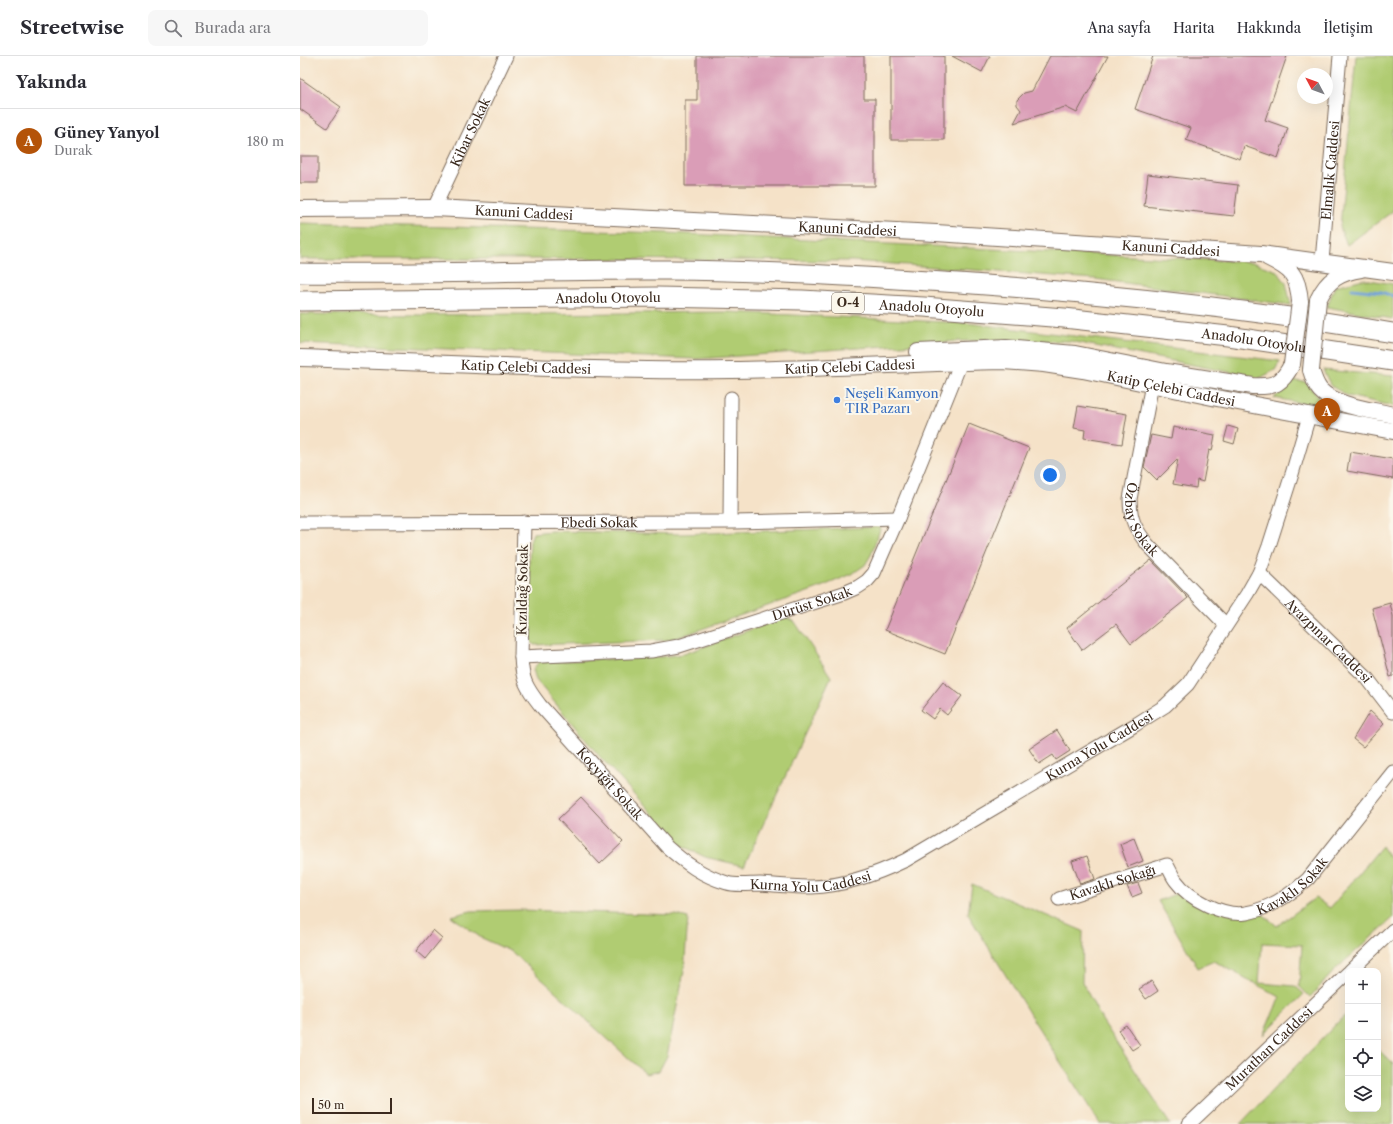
<!DOCTYPE html>
<html lang="tr">
<meta charset="utf-8">
<style>
:root{--surface:#fff;--page:#f7f7f7;--text:#2b2b33;--muted:#7c7c81;--line:#e1e1e2;--accent:#b45309}
body{margin:0;font-family:"Libre Caslon Text",serif;background:var(--page);color:var(--text)}
.controls{position:absolute;right:12px;bottom:12px;display:grid;overflow:hidden;border-radius:8px;box-shadow:0 4px 16px #0002}
.controls button{width:36px;height:36px;display:grid;place-items:center;padding:0;border:0;border-bottom:1px solid var(--line);background:var(--surface);color:var(--text);font:20px sans-serif}
.compass{position:absolute;left:997px;top:12px;width:36px;height:36px;border-radius:50%;background:var(--surface);box-shadow:0 4px 16px #0002;rotate:311deg}
.scale{position:absolute;left:12px;bottom:10px;width:80px;box-sizing:border-box;padding-left:4px;border:2px solid #3b2a1e;border-top:0;font-size:11px;line-height:14px;white-space:nowrap;color:#3b2a1e;-webkit-text-stroke:3px #fbf7ec;paint-order:stroke}
.you{position:absolute;left:750px;top:419px;width:14px;height:14px;margin:-10px;border:3px solid #fff;border-radius:50%;background:#1a73e8;box-shadow:0 0 0 6px #1a73e833}
.badge{display:grid;place-items:center;width:26px;height:26px;border-radius:50%;background:var(--accent);color:#fff;font-size:13px;font-weight:700}
.pin{position:absolute;translate:-50% -33px;filter:drop-shadow(0 1px 2px #0008)}
.pin::after{content:'';position:absolute;top:21px;width:14px;height:12px;background:inherit;clip-path:polygon(0 0,100% 0,50% 100%)}
.list{margin:0;padding:0;list-style:none}
h2{display:flex;justify-content:space-between;align-items:center;height:52px;margin:0;padding:0 16px;font-size:17px}
h2 small{font-size:13px;font-weight:400;color:var(--muted)}
.list li{display:grid;grid-template-columns:26px 1fr auto;gap:12px;align-items:center;box-sizing:border-box;height:64px;padding:0 16px;border-top:1px solid var(--line)}
.list b{display:block;font-size:15px;white-space:nowrap}
.list p{margin:0;font-size:13px;white-space:nowrap;color:var(--muted)}
.list em{font-size:13px;font-style:normal;color:var(--muted)}
.icon{flex:none;width:22px;height:22px;fill:none;stroke:currentColor;stroke-width:2;stroke-linecap:round;stroke-linejoin:round}
.map{position:relative;flex:none;width:1093px;height:1068px;overflow:hidden}
header{display:flex;align-items:center;gap:24px;box-sizing:border-box;height:56px;padding:0 20px;background:var(--surface);border-bottom:1px solid var(--line)}
header strong{font-size:19px}
nav{display:flex;gap:22px;margin-inline-start:auto;font-size:14px}
.search{width:280px;height:36px;background:var(--page);display:flex;align-items:center;gap:10px;box-sizing:border-box;padding:0 14px;border-radius:8px;color:var(--muted);font-size:15px}
main{display:flex}
aside{flex:1;background:var(--surface)}
.map>svg:first-child{display:block}
.green{fill:#b0cc72;stroke:#767b48}
.lines{fill:none;stroke-linecap:round;stroke-linejoin:round}
.stream{stroke:#6d9fd8;stroke-width:3}
.building{fill:#da9db7}
.minor-casing{stroke:#7c6a5a;stroke-width:15}
.major-casing{stroke:#7c6a5a;stroke-width:18}
.highway-casing{stroke:#7c6a5a;stroke-width:21}
.minor{stroke:#fff;stroke-width:13}
.major{stroke:#fff;stroke-width:16}
.highway{stroke:#fff;stroke-width:19}
.major-bridge-casing{stroke:#7c6a5a;stroke-width:18;stroke-linecap:butt}
.major-bridge{stroke:#fff;stroke-width:16}
.shop-dot{fill:#3f7fe0;stroke:#fbf7ec;stroke-width:1.5}
.labels{text-anchor:middle;stroke-width:4;stroke-linejoin:round;paint-order:stroke}
.shield{fill:#fbf7ec;stroke:#75685c;stroke-width:1}
.shield-label{font-size:12px;font-weight:bold;fill:#3b2a1e}
.street-label{font-size:13px;fill:#3b2a1e;stroke:#fbf7ec}
.shop-label{font-size:13px;fill:#366cbe;stroke:#fbf7ec;text-anchor:start}
</style>
<header>
<strong>Streetwise</strong>
<div class="search"><svg class="icon" aria-label="search" viewBox="0 0 24 24"><circle cx="10" cy="10" r="6"/><path d="M15 15l6 6"/></svg>Burada ara</div>
<nav><a>Ana sayfa</a><a>Harita</a><a>Hakkında</a><a>İletişim</a></nav>
</header>
<main>
<aside>
<h2>Yakında<small></small></h2>
<ul class="list">
<li><span class="badge">A</span><div><b>Güney Yanyol</b><p>Durak</p></div><em>180 m</em></li>
</ul>
</aside>
<div class="map">
<svg width="1093" height="1068" viewBox="0 0 1093 1068">
<rect width="100%" height="100%" fill="#fbf7ec"/>
<filter id="ink" filterUnits="userSpaceOnUse"><feTurbulence type="fractalNoise" baseFrequency=".025" numOctaves="2"/><feDisplacementMap in="SourceGraphic" scale="8" xChannelSelector="R" yChannelSelector="G"/><feConvolveMatrix kernelMatrix="1 2 1 2 8 2 1 2 1" color-interpolation-filters="sRGB"/></filter>
<filter id="wash" filterUnits="userSpaceOnUse"><feTurbulence type="fractalNoise" baseFrequency=".012" numOctaves="4" result="noise"/><feDisplacementMap in="SourceGraphic" scale="16" xChannelSelector="R" yChannelSelector="G"/><feGaussianBlur stdDeviation="0.9" result="paint"/><feColorMatrix in="noise" values="0 0 0 0 0 0 0 0 0 0 0 0 0 0 0 0 0 1.4 0 .05"/><feComposite in="paint" operator="in"/></filter>
<g filter="url(#wash)">
<rect width="100%" height="100%" fill="#f5e2c8"/>
<!-- green -->
<g class="green">
<path d="M 1056,0 L 1093,0 L 1093,155 L 1047,189 L 1040,171 Z"/>
<path d="M 0,167 L 367,177 L 952,206 L 977,215 L 986,227 L 991,249 L 795,223 L 553,205 L 287,203 L 0,203 Z"/>
<path d="M 1064,223 L 1093,228 L 1093,263 L 1027,251 L 1035,230 Z"/>
<path d="M 427,256 L 667,267 L 980,305 L 975,314 L 960,322 L 770,285 L 659,285 L 396,303 L 0,287 L 0,258 L 124,259 Z"/>
<path d="M 1023,314 L 1093,320 L 1093,350 L 1048,340 L 1031,330 Z"/>
<path d="M 994,325 L 1006,326 L 1027,352 L 974,342 Z"/>
<path d="M 581,471 L 571,499 L 565,509 L 552,518 L 516,533 L 379,581 L 367,584 L 234,589 L 226,579 L 230,485 L 233,477 L 251,475 L 380,478 Z"/>
<path d="M 485,561 L 495,566 L 531,621 L 444,810 L 405,801 L 381,789 L 300,701 L 236,624 L 233,613 L 239,606 L 360,601 L 384,598 Z"/>
<path d="M 1082,790 L 1093,807 L 1093,862 L 1037,912 L 1010,941 L 999,930 L 1002,889 L 962,887 L 959,927 L 995,930 L 1004,938 L 963,979 L 980,941 L 914,905 L 898,912 L 858,845 L 883,835 L 890,844 L 960,856 L 977,870 L 1015,842 L 1030,852 Z"/>
<path d="M 672,828 L 783,875 L 782,926 L 802,964 L 870,1068 L 800,1068 L 734,965 L 668,858 Z"/>
<path d="M 221,854 L 376,859 L 388,862 L 384,915 L 367,1000 L 359,1015 L 346,1018 L 212,896 L 180,881 L 151,860 L 171,855 Z"/>
<path d="M 1044,960 L 1048,963 L 1048,1053 L 1078,1053 L 1078,993 L 1093,1008 L 1093,1068 L 940,1068 Z"/>
</g>
<g class="lines">
<!-- stream -->
<path class="stream" d="M 1052,233 L 1081,236 L 1093,240"/>
</g>
<g id="blocks">
<!-- building -->
<g class="building">
<path d="M 397,0 L 564,0 L 564,43 L 575,43 L 575,130 L 385,130 L 385,44 L 397,44 Z"/>
<rect x="591" y="0" width="53" height="84"/>
<path d="M 652,0 L 690,0 L 682,16 Z"/>
<path d="M 750,0 L 808,0 L 777,57 L 765,51 L 714,67 L 721,54 L 717,49 L 717,44 L 724,37 L 732,35 Z"/>
<path d="M 853,0 L 987,0 L 965,64 L 988,72 L 978,102 L 944,90 L 940,103 L 886,84 L 891,72 L 835,53 Z"/>
<path d="M 0,22 L 41,51 L 27,72 L 0,53 Z"/>
<rect x="0" y="100" width="18" height="27"/>
<path d="M 848,118 L 938,129 L 934,160 L 844,150 Z"/>
<path d="M 778,350 L 827,358 L 822,388 L 784,382 L 785,374 L 774,372 Z"/>
<path d="M 669,368 L 729,392 L 645,598 L 585,574 Z"/>
<path d="M 928,370 L 938,373 L 934,388 L 924,385 Z"/>
<path d="M 873,371 L 915,379 L 912,395 L 909,394 L 903,426 L 897,424 L 896,432 L 873,428 L 878,403 L 857,424 L 844,411 L 851,379 L 871,383 Z"/>
<path d="M 1050,396 L 1093,403 L 1093,423 L 1047,415 Z"/>
<path d="M 851,504 L 888,542 L 831,588 L 816,568 L 782,594 L 767,572 Z"/>
<path d="M 1090,547 L 1093,560 L 1093,620 L 1090,621 L 1072,552 Z"/>
<path d="M 643,626 L 662,640 L 647,659 L 640,653 L 633,663 L 621,654 Z"/>
<path d="M 1070,655 L 1084,668 L 1063,691 L 1053,683 Z"/>
<path d="M 757,674 L 770,695 L 756,704 L 753,699 L 739,708 L 729,693 Z"/>
<path d="M 281,741 L 323,786 L 300,808 L 258,763 Z"/>
<path d="M 834,782 L 843,805 L 828,811 L 820,788 Z"/>
<path d="M 787,800 L 795,823 L 780,828 L 772,805 Z"/>
<path d="M 838,827 L 842,837 L 832,841 L 827,830 Z"/>
<path d="M 133,874 L 142,882 L 125,903 L 116,895 Z"/>
<path d="M 852,925 L 858,935 L 846,943 L 839,933 Z"/>
<path d="M 826,969 L 840,989 L 832,994 L 818,974 Z"/>
</g>
</g>
</g>
<g filter="url(#ink)">
<use href="#blocks" fill-opacity="0" stroke="#7c6a5a" stroke-width="1"/>
<g class="lines">
<defs>
<g id="minor">
<path id="s1" d="M 134,152 L 206,0"/>
<path id="s2" d="M 1022,205 L 1040,0"/>
<path id="s3" d="M 852,328 L 830,443 C 830,463 835,473 848,489 L 926,569"/>
<path d="M 430,465 L 431,342"/>
<path id="s4" d="M 224,466 L 221,601 C 222,624 226,631 240,649 L 367,791 C 385,807 403,820 427,827 C 435,830 450,828 460,828 C 477,829 495,831 512,831 C 545,830 577,818 606,804 L 835,669 L 865,650 L 888,628 L 947,538 L 959,517 L 969,490 L 992,418 L 1009,360"/>
<path id="s5" d="M 0,467 L 434,466 L 598,462"/>
<path id="s6" d="M 959,517 L 1067,622 L 1093,656"/>
<path id="s7" d="M 221,601 L 351,595 L 379,590 L 544,537 L 558,531 L 567,525 L 574,517 L 598,462 L 661,306"/>
<path id="s8" d="M 759,843 L 867,809 C 870,814 872,820 876,825 C 889,843 924,861 946,857 C 970,853 990,839 1008,823 L 1093,716"/>
<path d="M 1050,915 L 1093,874"/>
<path id="s9" d="M 889,1068 L 1048,917"/>
</g>
<g id="major">
<path id="s10" d="M 0,153 L 134,152 L 636,177 L 961,198 L 1093,216"/>
<path d="M 967,201 C 991,213 998,218 1000,246"/>
<path d="M 1018,244 C 1027,224 1040,216 1061,213"/>
<path d="M 618,296 L 706,292 L 775,298 L 866,316 L 953,330 C 975,331 982,328 992,308"/>
<path id="s11" d="M 0,302 C 144,307 287,316 431,314 C 522,313 612,307 703,305 L 744,308 L 783,314 L 917,342 L 1093,375"/>
<path d="M 1011,314 C 1013,321 1015,328 1020,334 C 1034,350 1073,354 1093,359"/>
</g>
<g id="highway">
<path d="M 0,217 C 123,219 246,213 369,214 C 479,215 589,222 699,230 C 831,240 963,255 1093,277"/>
<path id="s12" d="M 0,245 L 357,241 L 502,244 L 624,251 L 764,262 L 928,280 L 1093,305"/>
</g>
</defs>
<!-- minor casing -->
<use href="#minor" class="minor-casing"/>
<!-- major casing -->
<use href="#major" class="major-casing"/>
<!-- highway casing -->
<use href="#highway" class="highway-casing"/>
<!-- minor -->
<use href="#minor" class="minor"/>
<!-- major -->
<use href="#major" class="major"/>
<!-- highway -->
<use href="#highway" class="highway"/>
<defs>
<g id="major-bridge">
<path d="M 992,308 L 1000,246"/>
<path d="M 1011,314 L 1018,244"/>
</g>
</defs>
<!-- major-bridge casing -->
<use href="#major-bridge" class="major-bridge-casing"/>
<!-- major-bridge -->
<use href="#major-bridge" class="major-bridge"/>
</g>
</g>
<!-- markers -->
<circle class="shop-dot" cx="537" cy="344" r="4"/>
<g class="labels">
<!-- shield labels -->
<rect class="shield" x="532" y="237" width="32" height="20" rx="3"/>
<g class="shield-label">
<text x="548" y="251">O-4</text>
</g>
<!-- street labels -->
<g class="street-label">
<text dy="5" stroke="none"><textPath href="#s1" startOffset="84">Kibar Sokak</textPath></text>
<text dy="5" stroke="none"><textPath href="#s2" startOffset="91">Elmalık Caddesi</textPath></text>
<text dy="5" stroke="none"><textPath href="#s10" startOffset="224">Kanuni Caddesi</textPath></text>
<text dy="5" stroke="none"><textPath href="#s10" startOffset="548">Kanuni Caddesi</textPath></text>
<text dy="5" stroke="none"><textPath href="#s10" startOffset="872">Kanuni Caddesi</textPath></text>
<text dy="5" stroke="none"><textPath href="#s12" startOffset="308">Anadolu Otoyolu</textPath></text>
<text dy="5" stroke="none"><textPath href="#s12" startOffset="632">Anadolu Otoyolu</textPath></text>
<text dy="5" stroke="none"><textPath href="#s12" startOffset="956">Anadolu Otoyolu</textPath></text>
<text dy="5" stroke="none"><textPath href="#s11" startOffset="550">Katip Çelebi Caddesi</textPath></text>
<text dy="5" stroke="none"><textPath href="#s11" startOffset="226">Katip Çelebi Caddesi</textPath></text>
<text dy="5" stroke="none"><textPath href="#s11" startOffset="874">Katip Çelebi Caddesi</textPath></text>
<text dy="5" stroke="none"><textPath href="#s3" startOffset="140">Özbay Sokak</textPath></text>
<text dy="5" stroke="none"><textPath href="#s5" startOffset="299">Ebedi Sokak</textPath></text>
<text transform="translate(222 534) rotate(-89)" y="5">Kızıldağ Sokak</text>
<text dy="5" stroke="none"><textPath href="#s7" startOffset="298">Dürüst Sokak</textPath></text>
<text dy="5" stroke="none"><textPath href="#s6" startOffset="97">Ayazpınar Caddesi</textPath></text>
<text dy="5" stroke="none"><textPath href="#s4" startOffset="857">Kurna Yolu Caddesi</textPath></text>
<text dy="5" stroke="none"><textPath href="#s4" startOffset="293">Koçyiğit Sokak</textPath></text>
<text dy="5" stroke="none"><textPath href="#s4" startOffset="533">Kurna Yolu Caddesi</textPath></text>
<text dy="5" stroke="none"><textPath href="#s8" startOffset="56">Kavaklı Sokağı</textPath></text>
<text dy="5" stroke="none"><textPath href="#s8" startOffset="266">Kavaklı Sokak</textPath></text>
<text dy="5" stroke="none"><textPath href="#s9" startOffset="110">Murathan Caddesi</textPath></text>
</g>
<!-- shop labels -->
<g class="shop-label">
<text x="545" y="342">Neşeli Kamyon<tspan x="545" dy="15">TIR Pazarı</tspan></text>
</g>
</g>
</svg>
<div class="controls">
<button>+</button>
<button>−</button>
<button><svg class="icon" aria-label="locate" viewBox="0 0 24 24"><circle cx="12" cy="12" r="6"/><path d="M12 2v4M12 18v4M2 12h4M18 12h4"/></svg></button>
<button><svg class="icon" aria-label="layers" viewBox="0 0 24 24"><path d="M12 4l9 5-9 5-9-5zM3 14l9 5 9-5"/></svg></button>
</div>
<svg class="compass" viewBox="-18 -18 36 36"><path d="M0-13l5 13h-10z" fill="#e53935"/><path d="M0 13l5-13h-10z" fill="#7c7c81"/></svg>
<div class="scale">50 m</div>
<div class="you"></div>
<div class="pin badge" style="left:1027px;top:375px">A</div>
</div>
</main>
